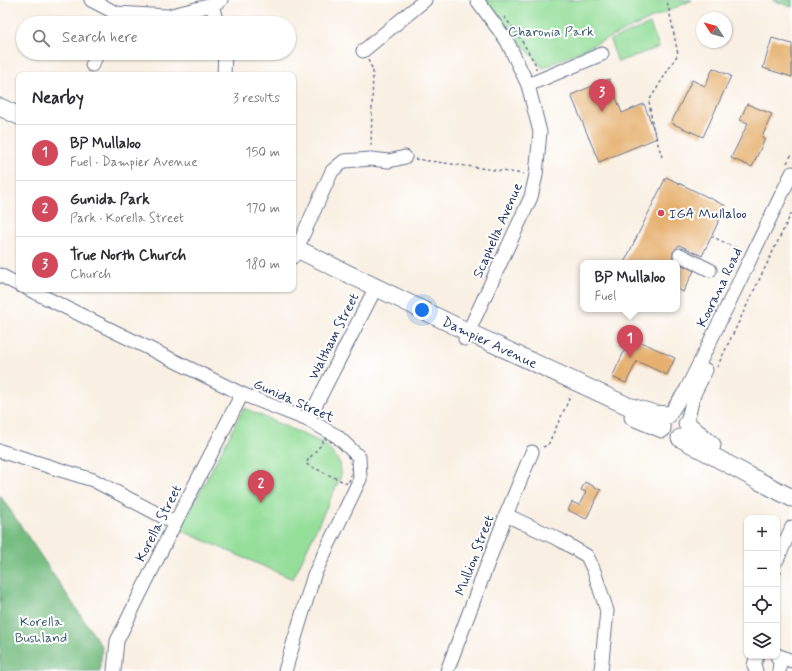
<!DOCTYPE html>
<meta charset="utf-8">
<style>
:root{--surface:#fff;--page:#f2f2f3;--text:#2b2b33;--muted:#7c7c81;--line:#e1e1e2;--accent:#d1495b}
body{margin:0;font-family:Mynerve,sans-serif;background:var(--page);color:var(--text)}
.controls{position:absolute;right:12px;bottom:12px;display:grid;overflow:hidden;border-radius:8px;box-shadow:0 1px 3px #0004}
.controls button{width:36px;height:36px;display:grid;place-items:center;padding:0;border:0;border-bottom:1px solid var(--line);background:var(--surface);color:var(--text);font:20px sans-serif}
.compass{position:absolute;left:696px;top:12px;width:36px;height:36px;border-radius:50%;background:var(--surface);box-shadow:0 1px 3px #0004;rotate:306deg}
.you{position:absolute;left:422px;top:310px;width:14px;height:14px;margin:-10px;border:3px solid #fff;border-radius:50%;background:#1a73e8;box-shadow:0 0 0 6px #1a73e833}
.badge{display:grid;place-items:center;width:26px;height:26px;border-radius:50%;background:var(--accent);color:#fff;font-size:13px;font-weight:700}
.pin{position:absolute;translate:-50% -33px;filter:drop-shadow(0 1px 2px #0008)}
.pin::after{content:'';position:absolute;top:21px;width:14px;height:12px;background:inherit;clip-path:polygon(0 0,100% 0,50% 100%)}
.popup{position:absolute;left:580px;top:260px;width:100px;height:52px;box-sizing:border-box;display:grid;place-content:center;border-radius:8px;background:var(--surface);filter:drop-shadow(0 1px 3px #0005);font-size:13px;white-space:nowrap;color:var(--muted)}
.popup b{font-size:15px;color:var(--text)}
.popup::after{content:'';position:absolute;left:50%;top:100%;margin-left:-8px;border:8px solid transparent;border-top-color:var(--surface)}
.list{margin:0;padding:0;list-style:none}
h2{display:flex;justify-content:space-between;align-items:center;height:52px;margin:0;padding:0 16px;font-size:17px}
h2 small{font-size:13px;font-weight:400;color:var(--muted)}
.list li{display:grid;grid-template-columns:26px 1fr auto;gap:12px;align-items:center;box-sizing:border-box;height:56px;padding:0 16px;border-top:1px solid var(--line)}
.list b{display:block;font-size:15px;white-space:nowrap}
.list p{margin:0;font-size:13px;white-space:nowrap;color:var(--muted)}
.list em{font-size:13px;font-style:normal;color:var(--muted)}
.icon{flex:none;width:22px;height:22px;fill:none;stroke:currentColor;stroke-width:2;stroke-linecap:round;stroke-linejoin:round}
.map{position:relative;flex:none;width:792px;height:671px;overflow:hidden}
.search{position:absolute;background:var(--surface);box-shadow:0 1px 3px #0004;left:16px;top:16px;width:280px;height:44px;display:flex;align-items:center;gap:10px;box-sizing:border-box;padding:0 14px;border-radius:22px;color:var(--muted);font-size:15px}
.panel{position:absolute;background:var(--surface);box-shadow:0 1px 3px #0004;left:16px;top:72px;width:280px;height:220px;border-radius:8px}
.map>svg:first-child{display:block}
.green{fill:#94de9a;stroke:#58867c}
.forest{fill:#77bd82;stroke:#497670}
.building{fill:#e6b16f}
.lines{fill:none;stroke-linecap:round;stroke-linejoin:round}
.minor-casing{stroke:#69738d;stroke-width:15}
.major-casing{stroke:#69738d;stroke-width:19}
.path{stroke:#69738d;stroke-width:1.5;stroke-dasharray:3 3;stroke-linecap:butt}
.minor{stroke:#fff;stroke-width:13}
.major{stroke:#fff;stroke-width:17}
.poi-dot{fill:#d1495b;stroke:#fff;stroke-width:1.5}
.labels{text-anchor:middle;stroke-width:4;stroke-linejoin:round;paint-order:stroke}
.park-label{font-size:14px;fill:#395b6d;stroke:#fff}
.poi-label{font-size:14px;fill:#1b2f5e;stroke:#fff;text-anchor:start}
.street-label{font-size:14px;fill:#1b2f5e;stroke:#fff}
</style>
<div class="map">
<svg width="792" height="671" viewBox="0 0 792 671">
<rect width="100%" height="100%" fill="#fff"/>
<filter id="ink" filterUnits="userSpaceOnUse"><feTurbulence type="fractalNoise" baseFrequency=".025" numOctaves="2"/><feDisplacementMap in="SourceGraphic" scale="8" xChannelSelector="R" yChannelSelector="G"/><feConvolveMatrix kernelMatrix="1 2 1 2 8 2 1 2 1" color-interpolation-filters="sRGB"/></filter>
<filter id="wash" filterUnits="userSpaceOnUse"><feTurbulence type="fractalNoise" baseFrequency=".012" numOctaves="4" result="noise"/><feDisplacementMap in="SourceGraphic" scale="16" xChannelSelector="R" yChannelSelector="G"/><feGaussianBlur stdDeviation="0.9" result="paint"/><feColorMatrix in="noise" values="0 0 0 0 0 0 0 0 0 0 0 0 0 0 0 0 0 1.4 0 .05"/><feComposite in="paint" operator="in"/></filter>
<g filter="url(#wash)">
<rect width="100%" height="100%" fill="#f9f0e3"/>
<!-- green -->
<g class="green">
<path d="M 484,0 L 692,0 L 543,68 L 514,36 Z"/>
<path d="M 772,0 L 792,0 L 792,7 Z"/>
<path d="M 650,24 L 659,47 L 618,62 L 610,40 Z"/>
<path d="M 244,408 L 325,444 L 340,463 L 341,476 L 293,579 L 180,530 Z"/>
</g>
<!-- forest -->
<path class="forest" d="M 0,495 L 102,647 L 100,671 L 0,671 Z"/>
<g id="blocks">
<!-- building -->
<g class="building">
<path d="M 772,38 L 792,44 L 792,77 L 763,68 Z"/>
<path d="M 713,68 L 731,76 L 703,137 L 671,123 L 692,80 L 705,86 Z"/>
<path d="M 609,79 L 622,113 L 644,104 L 657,138 L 599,162 L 571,95 Z"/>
<path d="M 747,104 L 772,114 L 762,137 L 765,139 L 752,167 L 731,158 L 748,123 L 740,120 Z"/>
<path d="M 666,177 L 726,206 L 702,256 L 679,245 L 673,252 L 673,258 L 670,263 L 624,263 Z"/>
<path d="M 677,262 L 694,271 L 683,292 L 677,289 Z"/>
<path d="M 631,337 L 675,358 L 667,375 L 637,361 L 626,383 L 612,377 Z"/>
<path d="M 585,482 L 601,490 L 586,519 L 568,510 L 572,502 L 579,505 L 586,492 L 581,490 Z"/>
</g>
</g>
</g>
<g filter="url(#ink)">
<use href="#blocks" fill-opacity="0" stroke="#69738d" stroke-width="1"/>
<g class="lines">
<defs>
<g id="minor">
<path d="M 91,0 L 116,13 L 168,16 L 212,5 L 221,0"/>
<path d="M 212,5 L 217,23"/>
<path d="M 363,51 L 425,0"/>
<path d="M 92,65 L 98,53"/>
<path d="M 224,75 L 225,53"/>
<path d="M 528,85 L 602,54"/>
<path d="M 680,255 L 710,270"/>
<path d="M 293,257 L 332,171 L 344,161 L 371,159 L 389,161 L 405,157"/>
<path d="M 0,275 L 19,285"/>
<path d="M 28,289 L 242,394 L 308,420 L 337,436 L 359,457 L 360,479 L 314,575 L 285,671"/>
<path d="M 465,339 L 531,197 L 536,175 L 540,132 L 528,85 L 507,41 L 477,0"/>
<path d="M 670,414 L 686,390 L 701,360 L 792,173"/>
<path d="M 308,420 L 376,287"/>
<path d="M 687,422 L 694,394 L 706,370"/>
<path d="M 0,451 L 93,480 L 175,523"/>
<path d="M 506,515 L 560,540 L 587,556 L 594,571 L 607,611 L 601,671"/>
<path d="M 777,560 L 792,527"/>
<path d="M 777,655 L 792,661"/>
<path d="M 777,656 L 780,662 L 779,671"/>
<path d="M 114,671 L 117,641 L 175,523 L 242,394"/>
<path d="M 447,671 L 506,515 L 532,452"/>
<path d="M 756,671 L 754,665 L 757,656"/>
</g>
<g id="major">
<path d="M 0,107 L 19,116"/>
<path d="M 293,247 L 468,332 L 628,406 L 655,414 L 668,415"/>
<path d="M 633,417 L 662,429"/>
<path d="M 687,424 L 712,445"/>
<path d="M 680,438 L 759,481 L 792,498"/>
</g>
</defs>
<!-- minor casing -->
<use href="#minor" class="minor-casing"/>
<!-- major casing -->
<use href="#major" class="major-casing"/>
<!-- path -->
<g class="path">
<path d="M 504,17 L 516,31 L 536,65 L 536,69"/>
<path d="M 368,60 L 373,70 L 371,147"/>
<path d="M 662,157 L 653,128 L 649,101 L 678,54 L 667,0"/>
<path d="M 415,159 L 524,174"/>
<path d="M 787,163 L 792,154"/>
<path d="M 711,236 L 742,251"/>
<path d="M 717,367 L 792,212"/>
<path d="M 324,438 C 344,448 358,459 348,484 L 306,464 C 310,454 321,449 324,438 Z"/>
<path d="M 543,447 L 548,445 L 571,395"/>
<path d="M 777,579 L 782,570"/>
</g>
<!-- minor -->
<use href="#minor" class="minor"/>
<!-- major -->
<use href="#major" class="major"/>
</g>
</g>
<!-- markers -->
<circle class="poi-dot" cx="661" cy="213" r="4"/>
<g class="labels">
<!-- park labels -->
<g class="park-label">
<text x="551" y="36">Charonia Park</text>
<text x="41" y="626">Korella<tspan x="41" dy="16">Bushland</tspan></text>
</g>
<!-- poi labels -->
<g class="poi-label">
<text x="669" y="218">IGA Mullaloo</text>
</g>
<!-- street labels -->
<g class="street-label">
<text transform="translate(497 230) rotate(-66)" y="5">Scaphella Avenue</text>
<text transform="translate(719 287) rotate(-64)" y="5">Koorana Road</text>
<text transform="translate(333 336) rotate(-63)" y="5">Waltham Street</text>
<text transform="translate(490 342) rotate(25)" y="5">Dampier Avenue</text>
<text transform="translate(294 400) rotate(24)" y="5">Gunida Street</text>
<text transform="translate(158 523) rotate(-63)" y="5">Korella Street</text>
<text transform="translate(474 555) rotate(-69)" y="5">Mullion Street</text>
</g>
</g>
</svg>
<div class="controls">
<button>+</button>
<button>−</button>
<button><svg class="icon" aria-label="locate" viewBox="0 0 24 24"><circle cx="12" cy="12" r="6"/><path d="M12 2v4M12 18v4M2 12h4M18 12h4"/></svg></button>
<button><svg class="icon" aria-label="layers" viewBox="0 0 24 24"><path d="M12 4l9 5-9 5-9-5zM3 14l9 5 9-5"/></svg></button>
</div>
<svg class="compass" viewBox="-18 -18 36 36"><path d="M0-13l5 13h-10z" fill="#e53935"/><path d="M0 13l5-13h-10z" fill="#7c7c81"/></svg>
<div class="you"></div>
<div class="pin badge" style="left:630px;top:358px">1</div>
<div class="popup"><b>BP Mullaloo</b>Fuel</div>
<div class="pin badge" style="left:261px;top:503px">2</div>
<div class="pin badge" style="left:602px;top:112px">3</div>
<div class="search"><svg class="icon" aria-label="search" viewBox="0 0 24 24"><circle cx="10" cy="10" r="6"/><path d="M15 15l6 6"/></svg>Search here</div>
<section class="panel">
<h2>Nearby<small>3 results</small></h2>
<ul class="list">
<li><span class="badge">1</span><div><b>BP Mullaloo</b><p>Fuel · Dampier Avenue</p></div><em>150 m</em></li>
<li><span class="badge">2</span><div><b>Gunida Park</b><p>Park · Korella Street</p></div><em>170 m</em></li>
<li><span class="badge">3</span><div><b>True North Church</b><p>Church</p></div><em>180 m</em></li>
</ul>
</section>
</div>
